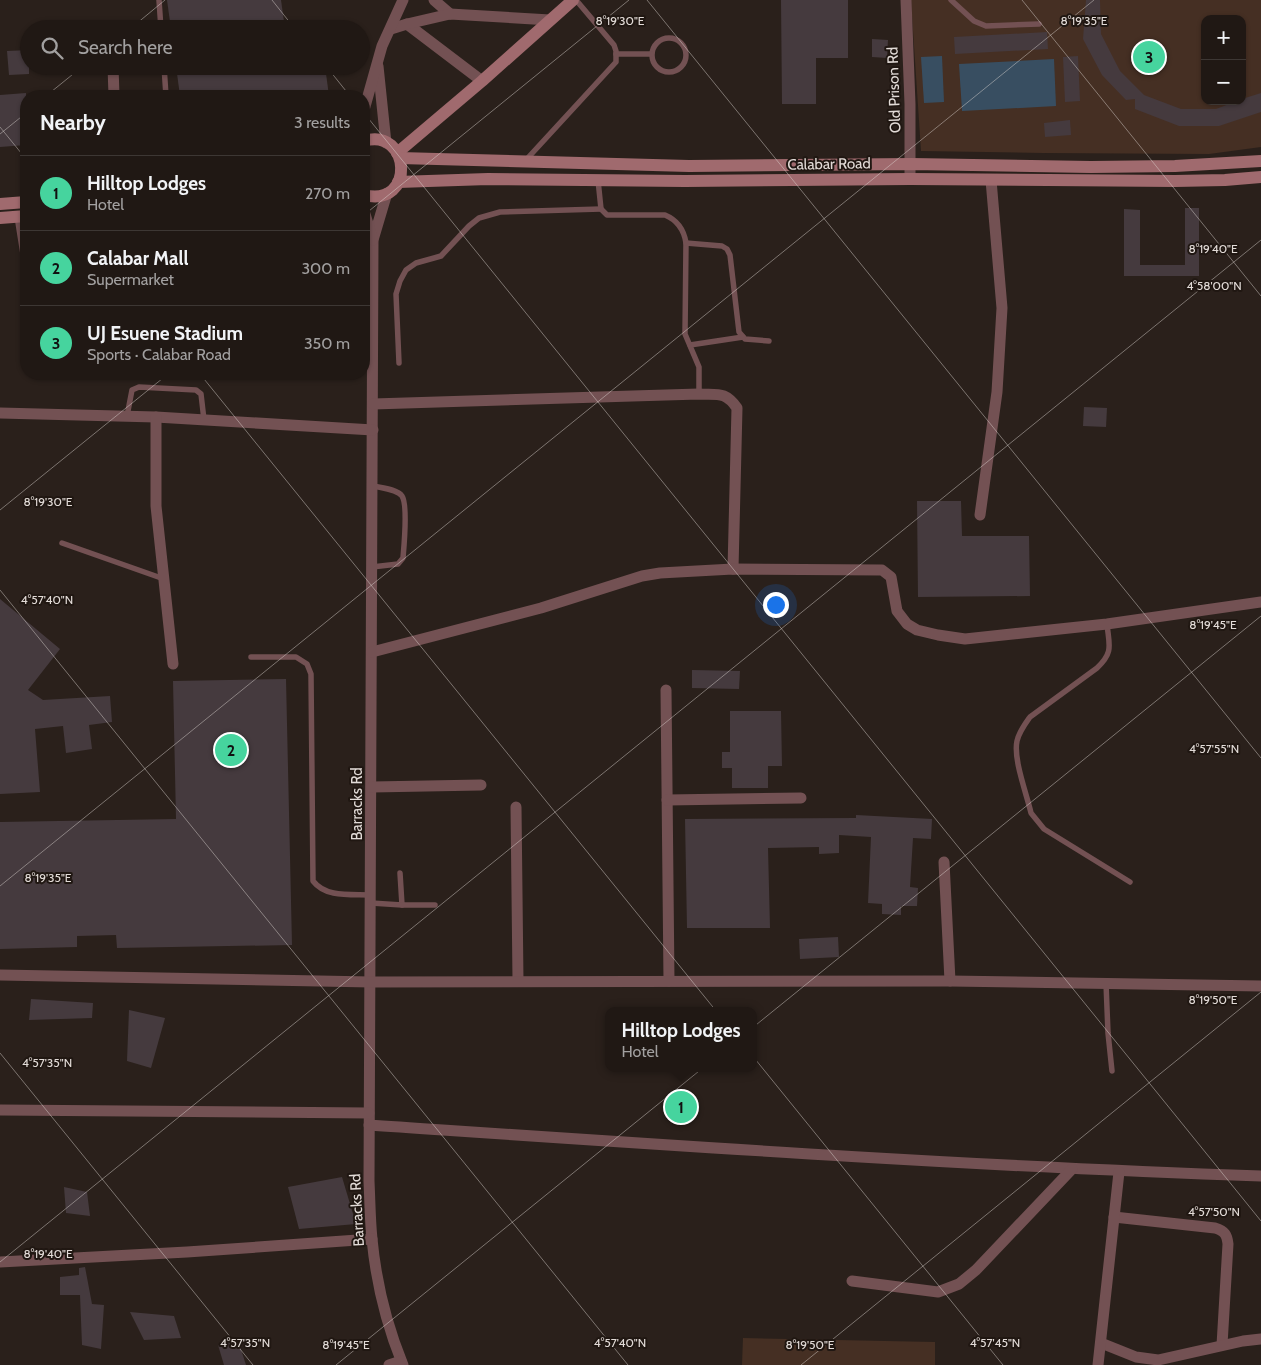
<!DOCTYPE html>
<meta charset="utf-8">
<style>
:root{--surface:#201814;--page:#28211d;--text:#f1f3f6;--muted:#a2a0a0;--line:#3d3734;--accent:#46d49e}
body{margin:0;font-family:Cabin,sans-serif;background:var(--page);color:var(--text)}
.controls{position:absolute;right:15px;top:15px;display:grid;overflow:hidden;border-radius:10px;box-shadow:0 1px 4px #0004}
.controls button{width:45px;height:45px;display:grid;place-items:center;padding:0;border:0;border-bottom:1px solid var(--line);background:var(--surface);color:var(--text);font:25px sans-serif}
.you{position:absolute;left:775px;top:604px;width:18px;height:18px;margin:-12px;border:4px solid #fff;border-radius:50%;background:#1a73e8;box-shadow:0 0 0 8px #1a73e833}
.badge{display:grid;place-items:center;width:32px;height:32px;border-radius:50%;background:var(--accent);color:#111;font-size:16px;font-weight:700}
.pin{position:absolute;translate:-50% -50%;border:2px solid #fff;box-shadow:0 1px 5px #0006}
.popup{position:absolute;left:605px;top:1007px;width:152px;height:65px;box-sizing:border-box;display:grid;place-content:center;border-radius:10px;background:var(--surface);filter:drop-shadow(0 1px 4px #0005);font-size:16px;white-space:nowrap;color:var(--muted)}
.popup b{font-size:19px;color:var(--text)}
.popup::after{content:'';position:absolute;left:50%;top:100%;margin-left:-10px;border:10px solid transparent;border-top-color:var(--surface)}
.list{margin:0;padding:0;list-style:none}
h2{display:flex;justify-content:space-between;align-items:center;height:65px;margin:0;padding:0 20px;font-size:21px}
h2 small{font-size:16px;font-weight:400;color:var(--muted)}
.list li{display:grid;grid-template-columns:32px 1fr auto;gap:15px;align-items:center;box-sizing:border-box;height:75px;padding:0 20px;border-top:1px solid var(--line)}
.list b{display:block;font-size:19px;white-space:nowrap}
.list p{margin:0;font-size:16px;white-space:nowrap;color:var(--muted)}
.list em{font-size:16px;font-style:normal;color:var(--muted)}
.icon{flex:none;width:28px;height:28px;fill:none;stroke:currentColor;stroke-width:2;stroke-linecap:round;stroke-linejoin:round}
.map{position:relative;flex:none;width:1261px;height:1365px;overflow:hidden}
.search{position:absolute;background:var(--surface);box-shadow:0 1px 4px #0004;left:20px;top:20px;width:350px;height:55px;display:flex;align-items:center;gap:12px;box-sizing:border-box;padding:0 18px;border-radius:28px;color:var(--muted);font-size:19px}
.panel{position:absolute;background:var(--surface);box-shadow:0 1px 4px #0004;left:20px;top:90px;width:350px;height:290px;border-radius:20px}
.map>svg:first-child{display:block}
.green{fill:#452f23;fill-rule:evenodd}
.water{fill:#384e61}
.building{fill:#453a3e}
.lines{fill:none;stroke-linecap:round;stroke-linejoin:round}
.lane{stroke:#735153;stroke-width:5.5}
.street{stroke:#735153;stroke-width:11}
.secondary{stroke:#a06a6e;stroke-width:12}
.ticks{fill:none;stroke:#e2dbd7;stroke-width:1;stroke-opacity:0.45}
.labels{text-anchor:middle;stroke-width:4;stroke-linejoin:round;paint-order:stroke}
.street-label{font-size:15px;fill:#e2dbd7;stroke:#201712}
.ticks-label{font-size:12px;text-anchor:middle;fill:#e2dbd7;stroke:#201712;stroke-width:4;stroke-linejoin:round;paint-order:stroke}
</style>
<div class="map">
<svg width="1261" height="1365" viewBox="0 0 1261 1365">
<rect width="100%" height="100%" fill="#2a201b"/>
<!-- green -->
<g class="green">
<path d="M 911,0 L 1261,0 L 1261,147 L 1209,154 L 1044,153 L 921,151 ZM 1205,19 L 1242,19 L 1242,101 L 1205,101 Z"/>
<path d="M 743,1338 L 935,1342 L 935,1365 L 742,1365 Z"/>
</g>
<!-- water -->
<g class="water">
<path d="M 942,56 L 944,102 L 924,103 L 921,57 Z"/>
<path d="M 1054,59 L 1056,106 L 962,111 L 959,64 Z"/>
</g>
<!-- building -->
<g class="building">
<path d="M 167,0 L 281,0 L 285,29 L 171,29 Z"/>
<path d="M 781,0 L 848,0 L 848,58 L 816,58 L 816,104 L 782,104 Z"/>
<path d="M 1086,0 L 1100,0 L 1101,34 L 1120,71 L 1144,95 L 1181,109 L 1216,109 L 1237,101 L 1242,101 L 1242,99 L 1261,93 L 1261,112 L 1219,126 L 1179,126 L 1135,109 L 1135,99 L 1126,100 L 1102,75 L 1083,39 Z"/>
<path d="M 1047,32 L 1048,49 L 955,54 L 954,37 Z"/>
<path d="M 872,39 L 888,40 L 887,58 L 872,57 Z"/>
<path d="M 29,50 L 29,74 L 9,75 L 7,51 Z"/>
<path d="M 1078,56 L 1080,101 L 1065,102 L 1063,57 Z"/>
<path d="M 176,66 L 325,66 L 329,96 L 180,96 Z"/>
<path d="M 26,93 L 26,145 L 0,147 L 0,95 Z"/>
<path d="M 1070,120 L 1071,135 L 1045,137 L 1044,123 Z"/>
<path d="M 1185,208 L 1199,208 L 1199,276 L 1124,276 L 1124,209 L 1140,210 L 1140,265 L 1185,265 Z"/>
<path d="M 1084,407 L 1107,408 L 1106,427 L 1083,426 Z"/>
<path d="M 917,501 L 961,501 L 962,536 L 1029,536 L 1030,596 L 918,597 Z"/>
<path d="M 0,599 L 60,649 L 28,690 L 43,700 L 110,696 L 112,722 L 89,725 L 92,749 L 66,753 L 63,726 L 35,729 L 40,792 L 0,794 Z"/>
<path d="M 692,670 L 740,671 L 739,689 L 692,688 Z"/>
<path d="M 286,679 L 292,945 L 117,948 L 116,935 L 77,936 L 77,947 L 0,949 L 0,822 L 176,819 L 173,681 Z"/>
<path d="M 730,711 L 781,711 L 782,766 L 768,766 L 768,788 L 732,788 L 732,768 L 722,768 L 722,752 L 730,752 Z"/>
<path d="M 856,815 L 932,819 L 931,839 L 913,838 L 910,887 L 918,888 L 917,906 L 901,906 L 901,915 L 882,914 L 882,904 L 868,903 L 871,837 L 839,835 L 839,853 L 819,854 L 819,847 L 768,848 L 770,928 L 687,928 L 685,819 L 856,818 Z"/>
<path d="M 838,937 L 839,957 L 800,959 L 799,939 Z"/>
<path d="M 31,999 L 93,1003 L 92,1018 L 29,1020 Z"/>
<path d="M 129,1010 L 165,1018 L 151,1068 L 127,1061 Z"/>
<path d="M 342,1177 L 356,1224 L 299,1229 L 288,1187 Z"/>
<path d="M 64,1187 L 87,1192 L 90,1216 L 66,1213 Z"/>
<path d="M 85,1267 L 92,1304 L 104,1305 L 101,1349 L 82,1345 L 80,1295 L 60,1295 L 60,1277 L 79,1275 L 79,1268 Z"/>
<path d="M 130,1312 L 174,1316 L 181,1338 L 144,1340 Z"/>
<path d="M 237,1337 L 246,1365 L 224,1365 L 218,1345 Z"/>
</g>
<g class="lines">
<!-- lane -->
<g class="lane">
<path d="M 159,0 L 161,29"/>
<path d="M 951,0 L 974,21 L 986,26 L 1039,24"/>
<circle cx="669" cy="55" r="17"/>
<path d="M 616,54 L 651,54"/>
<path d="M 164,66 L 166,96"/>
<path d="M 525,161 L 616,62 L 616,51 L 614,45 L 576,0"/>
<path d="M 598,180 L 601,209 L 607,215 L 665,215 C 677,220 684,230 686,243 L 685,334 L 699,367 L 699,394"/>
<path d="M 17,216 L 23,254 L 26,256"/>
<path d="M 686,243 L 722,246 L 727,249 L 730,255 L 739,332 L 745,339 L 769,341"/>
<path d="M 690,345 L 743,337"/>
<path d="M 399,363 L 396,294 L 400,281 L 406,270 L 416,263 L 441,256 L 469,226 L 479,218 L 500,212 L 601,209"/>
<path d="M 127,416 L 132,390 L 139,387 L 196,390 L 201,394 L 204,420"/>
<path d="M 62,543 L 164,579"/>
<path d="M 372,567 L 398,564 L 403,558 C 404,546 408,505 402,496 C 397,489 381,488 373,486"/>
<path d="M 1107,624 C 1109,645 1114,652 1097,668 L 1030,717 C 1025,724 1019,732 1017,741 C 1013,759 1027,795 1031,813 L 1044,829 L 1130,882"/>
<path d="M 251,657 L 296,657 L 307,664 L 311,674 L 313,881 C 326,898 351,894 371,895"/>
<path d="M 371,903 L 402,905 L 400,873"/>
<path d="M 402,905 L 435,905"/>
<path d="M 1106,983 L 1108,1033 L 1112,1071"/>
</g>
<!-- street -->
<g class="street">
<path d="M 434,0 L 450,14"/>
<path d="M 906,0 L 910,104 L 910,179"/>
<path d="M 407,24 L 482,81"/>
<path d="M 111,27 L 112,29"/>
<path d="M 391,29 L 407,24 L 450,14 L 550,20"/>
<path d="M 113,66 L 114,96"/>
<path d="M 378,66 L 386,143"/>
<path d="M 364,110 L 382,46 L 403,0"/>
<path d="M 387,193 L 373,240 L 369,1181 C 370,1201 370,1220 372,1239 C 376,1281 387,1326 403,1365"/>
<path d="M 364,211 L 373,240"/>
<path d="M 373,404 L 699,394 C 718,395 725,391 737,408 L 733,569"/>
<path d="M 0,413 L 156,417 L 373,430"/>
<path d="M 156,417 L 156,506 L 173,664"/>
<path d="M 980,515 L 997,392 L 1002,308 L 991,180"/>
<path d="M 372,652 L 541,608 L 642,576 L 660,573 L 733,569 L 882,570 L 891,577 L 897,611 L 907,624 L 917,630 L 938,635 L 965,639 L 1107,624 L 1261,602"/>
<path d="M 666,690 L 669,981"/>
<path d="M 372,787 L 481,785"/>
<path d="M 667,800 L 801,798"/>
<path d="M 516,807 L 518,981"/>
<path d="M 944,862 L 950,981"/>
<path d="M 0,975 L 371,982 L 950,981 L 1261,986"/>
<path d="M 0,1110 L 369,1113"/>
<path d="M 369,1125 C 666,1145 963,1166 1261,1176"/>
<path d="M 1114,1217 L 1215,1228 C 1225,1231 1227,1235 1228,1244 L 1222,1345"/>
<path d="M 0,1262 L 187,1252 L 372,1239"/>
<path d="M 852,1281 L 938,1292 L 959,1284 L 976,1270 L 1072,1169"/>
<path d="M 1101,1343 L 1136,1357 L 1158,1360 L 1243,1341 L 1261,1339"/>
<path d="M 389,1365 L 401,1361"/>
<path d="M 1098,1365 L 1119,1172"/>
</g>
<!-- secondary -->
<g class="secondary">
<path d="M 364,141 C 411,127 416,208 364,195"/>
<path d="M 397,153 L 482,81 L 573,0"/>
<path d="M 400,158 L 689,166 L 912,164 L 1091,167 L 1175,166 L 1261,161"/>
<path d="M 398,182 L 488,179 L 685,181 L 910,179 L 1175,181 L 1225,180 L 1261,177"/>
<path d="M 0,204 L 26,202"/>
<path d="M 0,218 L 26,216"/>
</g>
</g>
<!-- ticks -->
<path class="ticks" d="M 272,0 L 295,29M 647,0 L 1261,758M 1022,0 L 1261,296M 130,29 L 165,0M 326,66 L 350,96M 46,96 L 83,66M 364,113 L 1261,1221M 0,127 L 26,159M 0,134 L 26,113M 364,215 L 629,0M 200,374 L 1003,1365M 0,510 L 168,374M 0,590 L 628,1365M 0,886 L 1094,0M 0,1053 L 253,1365M 0,1262 L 1261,240M 336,1365 L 1261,616M 801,1365 L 1261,992"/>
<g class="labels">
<!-- street labels -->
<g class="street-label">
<text transform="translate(894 90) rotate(-92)" y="5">Old Prison Rd</text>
<text transform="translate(829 164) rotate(-1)" y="5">Calabar Road</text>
<text transform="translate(357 804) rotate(-90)" y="5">Barracks Rd</text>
<text transform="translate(357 1210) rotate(-93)" y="5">Barracks Rd</text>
</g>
</g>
<g class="ticks-label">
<text x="620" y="25">8°19'30"E</text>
<text x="1084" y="25">8°19'35"E</text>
<text x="1213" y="253">8°19'40"E</text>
<text x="1214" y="290">4°58'00"N</text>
<text x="48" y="506">8°19'30"E</text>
<text x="47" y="604">4°57'40"N</text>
<text x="1213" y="629">8°19'45"E</text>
<text x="1214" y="753">4°57'55"N</text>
<text x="48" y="882">8°19'35"E</text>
<text x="1213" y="1004">8°19'50"E</text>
<text x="47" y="1067">4°57'35"N</text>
<text x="1214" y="1216">4°57'50"N</text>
<text x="48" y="1258">8°19'40"E</text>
<text x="245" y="1347">4°57'35"N</text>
<text x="620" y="1347">4°57'40"N</text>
<text x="995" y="1347">4°57'45"N</text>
<text x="346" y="1349">8°19'45"E</text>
<text x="810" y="1349">8°19'50"E</text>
</g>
</svg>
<div class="controls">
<button>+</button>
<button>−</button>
</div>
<div class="you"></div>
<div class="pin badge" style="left:681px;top:1107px">1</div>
<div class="popup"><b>Hilltop Lodges</b>Hotel</div>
<div class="pin badge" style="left:231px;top:750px">2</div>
<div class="pin badge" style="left:1149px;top:57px">3</div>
<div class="search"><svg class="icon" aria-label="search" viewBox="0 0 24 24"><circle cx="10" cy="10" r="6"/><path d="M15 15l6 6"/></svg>Search here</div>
<section class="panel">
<h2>Nearby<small>3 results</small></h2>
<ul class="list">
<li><span class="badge">1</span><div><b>Hilltop Lodges</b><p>Hotel</p></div><em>270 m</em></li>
<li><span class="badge">2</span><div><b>Calabar Mall</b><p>Supermarket</p></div><em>300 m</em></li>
<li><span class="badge">3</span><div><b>UJ Esuene Stadium</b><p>Sports · Calabar Road</p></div><em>350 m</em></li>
</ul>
</section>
</div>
